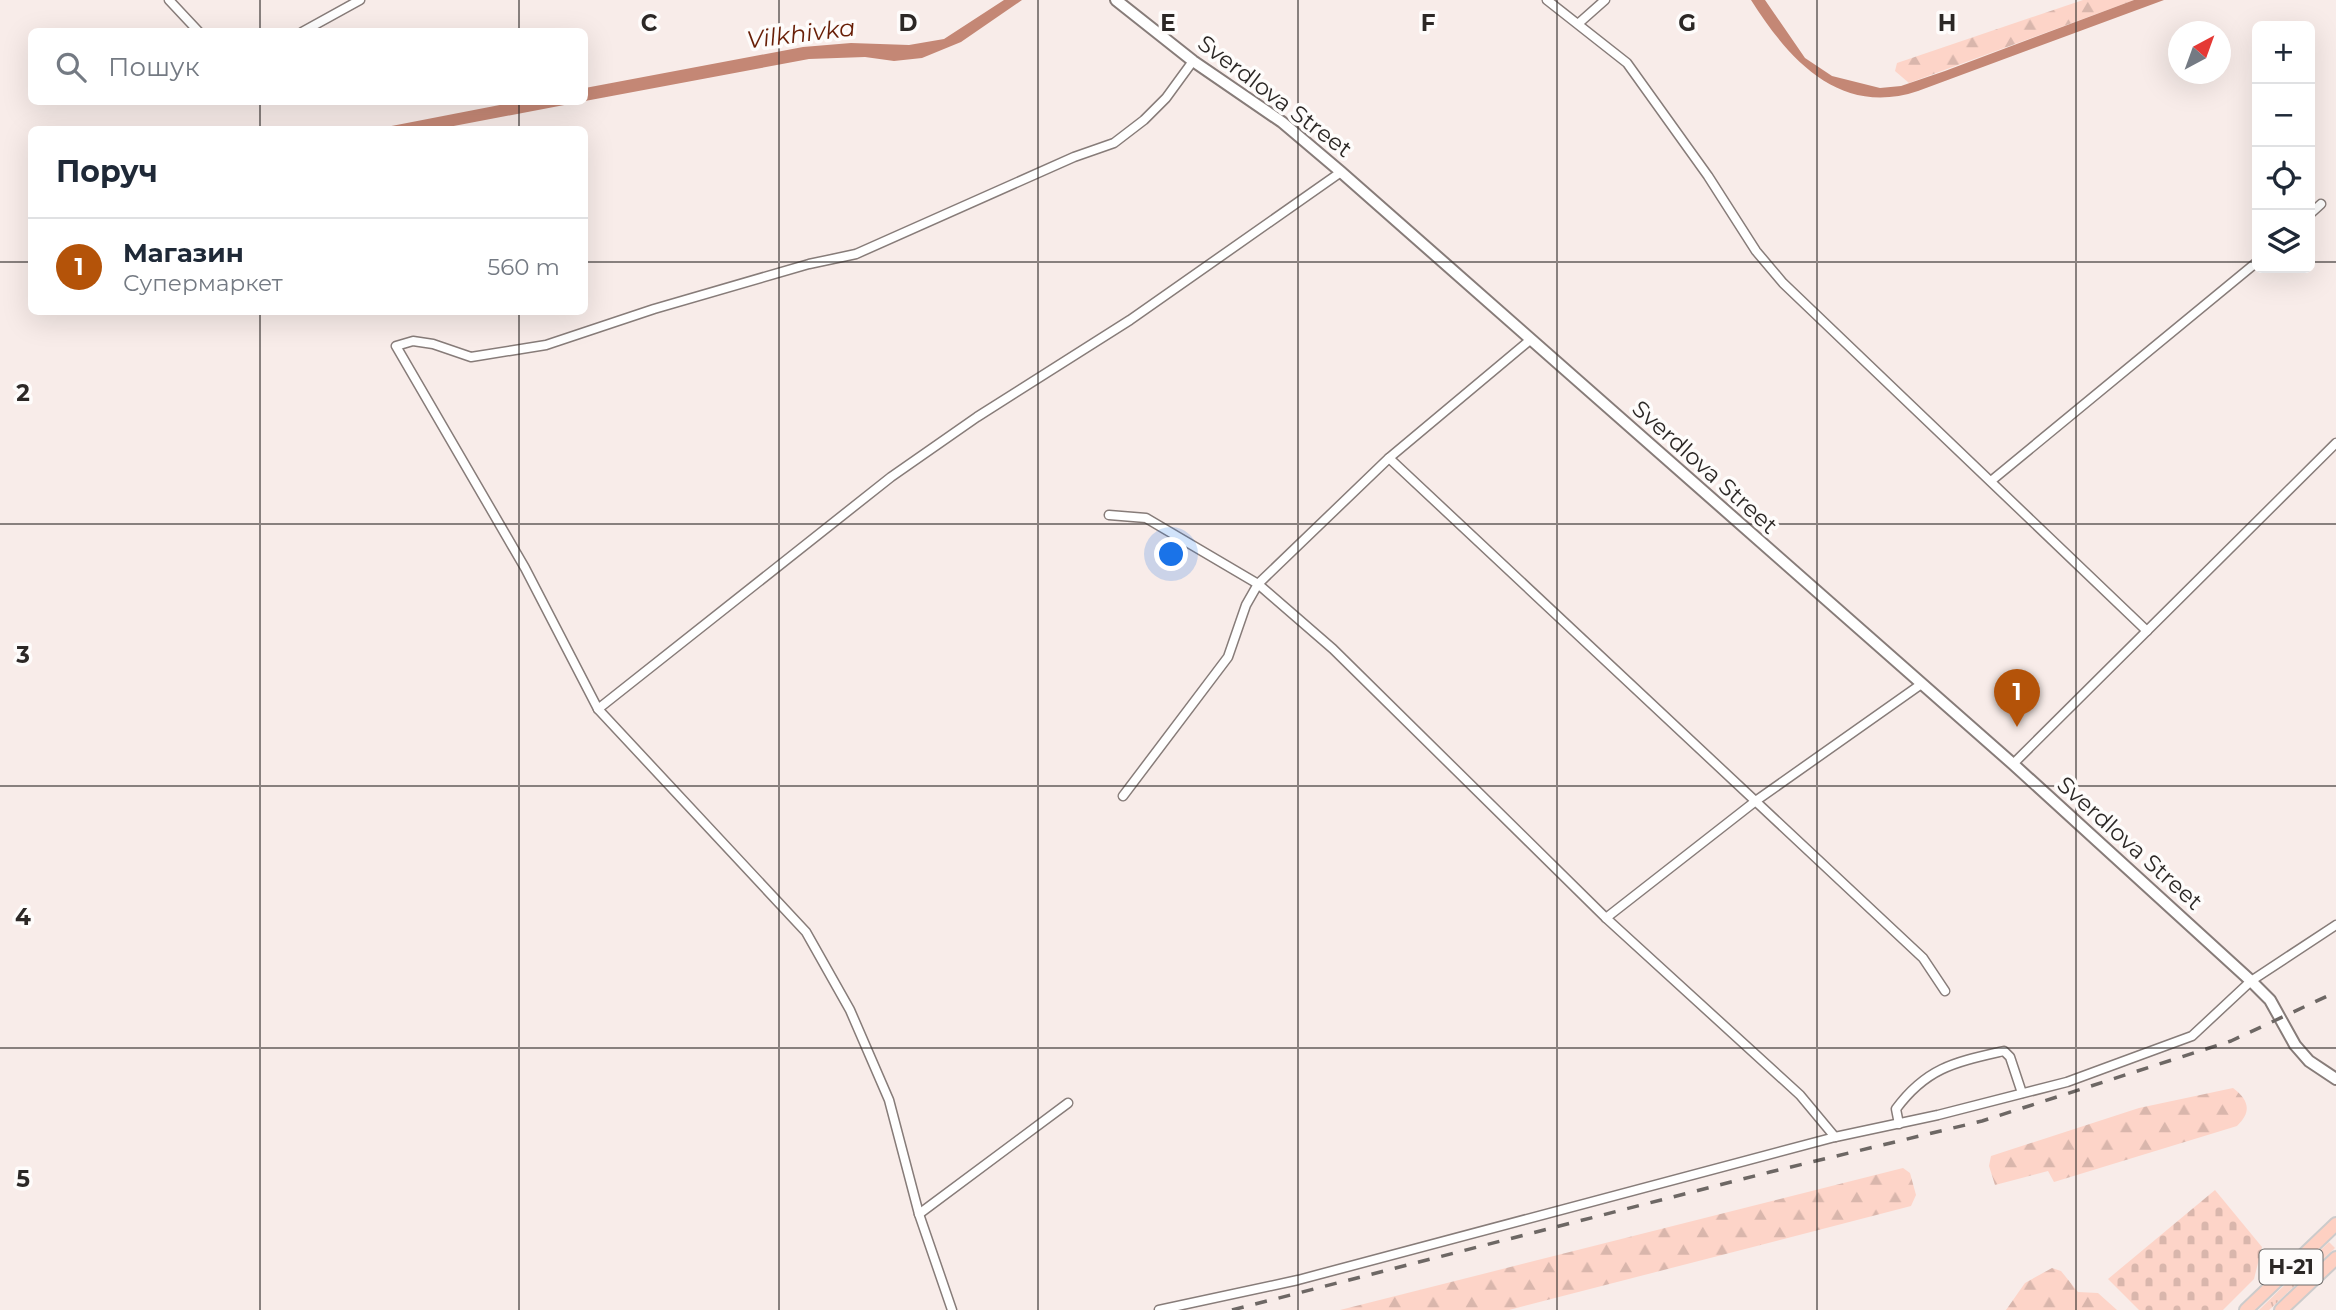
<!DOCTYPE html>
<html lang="uk">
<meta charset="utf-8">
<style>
:root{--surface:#fff;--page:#f2f2f3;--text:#1f2937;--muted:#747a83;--line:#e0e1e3;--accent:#b45309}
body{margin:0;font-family:Montserrat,sans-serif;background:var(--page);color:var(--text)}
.controls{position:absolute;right:21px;top:21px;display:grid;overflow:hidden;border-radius:10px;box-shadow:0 7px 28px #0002}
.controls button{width:63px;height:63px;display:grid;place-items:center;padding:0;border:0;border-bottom:2px solid var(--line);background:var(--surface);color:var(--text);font:35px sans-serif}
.compass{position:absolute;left:2168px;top:21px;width:63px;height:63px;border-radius:50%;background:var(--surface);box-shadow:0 7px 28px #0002;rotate:41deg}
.you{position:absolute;left:1172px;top:555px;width:24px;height:24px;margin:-18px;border:5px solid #fff;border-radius:50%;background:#1a73e8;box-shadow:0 0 0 10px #1a73e833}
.badge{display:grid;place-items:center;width:46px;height:46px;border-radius:50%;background:var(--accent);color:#fff;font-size:23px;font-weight:700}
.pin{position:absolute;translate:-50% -58px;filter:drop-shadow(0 2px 4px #0008)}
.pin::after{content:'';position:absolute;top:37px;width:24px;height:21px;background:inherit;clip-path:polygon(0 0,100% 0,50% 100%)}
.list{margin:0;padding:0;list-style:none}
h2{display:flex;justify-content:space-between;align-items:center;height:91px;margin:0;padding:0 28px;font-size:30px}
h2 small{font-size:23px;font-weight:400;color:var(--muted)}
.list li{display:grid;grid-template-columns:46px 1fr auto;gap:21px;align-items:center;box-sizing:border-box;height:98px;padding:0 28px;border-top:2px solid var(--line)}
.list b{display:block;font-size:26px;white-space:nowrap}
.list p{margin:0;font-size:23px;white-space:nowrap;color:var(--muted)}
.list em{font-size:23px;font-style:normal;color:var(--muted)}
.icon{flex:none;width:38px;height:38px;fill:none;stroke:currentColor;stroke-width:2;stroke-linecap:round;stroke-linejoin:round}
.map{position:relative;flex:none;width:2336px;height:1310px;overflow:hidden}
.search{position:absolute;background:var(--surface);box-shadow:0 7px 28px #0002;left:28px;top:28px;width:560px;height:77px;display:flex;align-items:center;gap:18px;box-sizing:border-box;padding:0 24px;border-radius:10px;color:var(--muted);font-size:26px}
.panel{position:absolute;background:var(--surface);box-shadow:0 7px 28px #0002;left:28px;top:126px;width:560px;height:189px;border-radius:10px}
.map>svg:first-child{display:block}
.grass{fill:url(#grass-tufts)}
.forest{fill:url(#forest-firs)}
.cemetery{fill:url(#cemetery-stones)}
.water{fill:#c48775}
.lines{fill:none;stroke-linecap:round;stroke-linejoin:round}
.street-casing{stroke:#877c79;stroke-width:11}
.secondary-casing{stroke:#877c79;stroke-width:14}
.primary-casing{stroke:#cccbcb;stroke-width:16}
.street{stroke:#fff;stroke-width:8}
.secondary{stroke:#fff;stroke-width:10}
.primary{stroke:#fed0c2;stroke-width:12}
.rail{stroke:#6d6764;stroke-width:3.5;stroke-dasharray:12 12;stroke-linecap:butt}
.grid{fill:none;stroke:#2c2826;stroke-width:2;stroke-opacity:0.55}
.labels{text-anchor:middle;stroke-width:7;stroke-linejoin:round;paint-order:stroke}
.shield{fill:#fefcfb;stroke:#6b6866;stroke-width:2}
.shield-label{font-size:21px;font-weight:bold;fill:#2c2826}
.street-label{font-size:23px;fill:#2c2826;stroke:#fefcfb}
.water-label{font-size:24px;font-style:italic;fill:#681e06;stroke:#fefcfb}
.grid-label{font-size:23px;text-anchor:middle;font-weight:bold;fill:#2c2826;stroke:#fefcfb;stroke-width:7;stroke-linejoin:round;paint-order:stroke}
</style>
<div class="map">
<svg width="2336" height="1310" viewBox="0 0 2336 1310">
<defs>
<pattern id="grass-tufts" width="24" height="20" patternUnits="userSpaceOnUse" patternTransform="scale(1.75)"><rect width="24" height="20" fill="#fdd4c8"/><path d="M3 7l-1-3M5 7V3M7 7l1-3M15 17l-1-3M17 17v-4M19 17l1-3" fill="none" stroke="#d9b6ac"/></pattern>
<pattern id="forest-firs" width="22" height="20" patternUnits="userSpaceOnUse" patternTransform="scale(1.75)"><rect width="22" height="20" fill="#fdd4c8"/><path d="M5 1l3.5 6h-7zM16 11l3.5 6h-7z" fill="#d9b6ac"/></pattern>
<pattern id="cemetery-stones" width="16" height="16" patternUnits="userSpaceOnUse" patternTransform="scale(1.75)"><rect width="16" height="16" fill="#fdd4c8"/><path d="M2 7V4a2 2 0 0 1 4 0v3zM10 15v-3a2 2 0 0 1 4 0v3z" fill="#d9b6ac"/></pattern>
</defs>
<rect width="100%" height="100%" fill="#f8ece9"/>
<!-- grass -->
<path class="grass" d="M 2329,1242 L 2335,1248 L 2269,1310 L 2259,1310 Z"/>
<!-- forest -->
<g class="forest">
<path d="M 2083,0 L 2134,0 L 1909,83 L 1895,71 L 1897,63 Z"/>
<path d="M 2233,1088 C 2249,1100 2252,1112 2237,1126 L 2054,1182 L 2048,1171 L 1995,1185 L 1989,1166 L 1991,1156 L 2139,1108 Z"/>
<path d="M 1903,1168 L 1910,1173 L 1916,1195 L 1911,1206 L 1509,1310 L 1340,1310 Z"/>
<path d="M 2052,1268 L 2061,1271 L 2078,1292 L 2098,1293 L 2117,1310 L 2006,1310 L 2025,1283 Z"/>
</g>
<!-- cemetery -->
<path class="cemetery" d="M 2215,1190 L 2262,1247 L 2254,1279 L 2223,1310 L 2139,1310 L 2108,1279 Z"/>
<!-- water -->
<g class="water">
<path d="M 1004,0 L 1022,0 L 961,42 L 922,58 L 894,61 L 865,57 L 809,59 L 585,101 L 585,88 L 803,47 L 851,43 L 909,45 L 944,39 Z"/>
<path d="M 1751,0 L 1765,0 L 1805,58 L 1832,76 L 1880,88 L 1901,86 L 1945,71 L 2134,0 L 2164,0 L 1918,91 C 1840,117 1789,60 1751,0 Z"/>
<path d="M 515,102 L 580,102 L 438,129 L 376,129 Z"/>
</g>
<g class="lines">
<defs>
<g id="street">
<path d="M 169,0 L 199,32"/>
<path d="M 1547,0 L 1627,63 L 1708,176 L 1756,251 L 1783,283 L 2147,631"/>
<path d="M 1579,23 L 1605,0"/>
<path d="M 302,32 L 360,0"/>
<path d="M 2310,214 L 2321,204"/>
<path d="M 1389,458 L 1923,958 L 1945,991"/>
<path d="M 1991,481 L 2257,262"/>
<path d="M 1109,515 L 1146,518 L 1258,584 L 1333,649 L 1606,918 L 1800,1095 L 1835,1137"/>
<path d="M 598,709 L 891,477 L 977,417 L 1130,320 L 1341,172"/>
<path d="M 2013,764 L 2336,443"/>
<path d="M 1123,796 L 1228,657 L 1246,605 L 1258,584 L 1389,458 L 1530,340"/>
<path d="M 1606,918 L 1757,800 L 1920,685"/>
<path d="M 1899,1124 L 1896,1109 C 1927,1067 1956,1062 2004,1051 L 2010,1057 L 2022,1093"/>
<path d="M 919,1214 L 1068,1103"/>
<path d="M 952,1310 L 919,1214 L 889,1100 L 850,1010 L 806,932 L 598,709 L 525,568 L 396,346 L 413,341 L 433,344 L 471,357 L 546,345 L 654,309 L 809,264 L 856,254 L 1074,157 L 1114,143 L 1144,120 L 1166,98 L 1193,61"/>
<path d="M 1159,1310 L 1298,1280 L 1835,1137 L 1938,1115 L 2067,1082 L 2192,1036 L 2251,981 L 2336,925"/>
</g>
<path id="secondary" d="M 1116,0 L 1193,61 L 1282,122 L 1341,172 L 2013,764 L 2251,981 L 2270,1000 L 2295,1045 L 2309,1061 L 2336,1079"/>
<g id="primary">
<path d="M 2246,1310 L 2336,1224"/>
<path d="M 2281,1310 L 2336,1258"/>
</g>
</defs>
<!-- street casing -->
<use href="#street" class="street-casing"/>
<!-- secondary casing -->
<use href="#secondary" class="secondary-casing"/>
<!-- primary casing -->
<use href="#primary" class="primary-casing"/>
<!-- street -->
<use href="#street" class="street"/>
<!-- secondary -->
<use href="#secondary" class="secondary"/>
<!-- primary -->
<use href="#primary" class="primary"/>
<!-- rail -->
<path class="rail" d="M 1232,1310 L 1770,1172 L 1982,1121 L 2231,1041 L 2336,992"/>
</g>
<!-- grid -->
<path class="grid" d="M 260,0 L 260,32M 519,0 L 519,32M 779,0 L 779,1310M 1038,0 L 1038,1310M 1298,0 L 1298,1310M 1557,0 L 1557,1310M 1817,0 L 1817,1310M 2076,0 L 2076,1310M 260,102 L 260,130M 519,102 L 519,130M 0,262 L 32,262M 584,262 L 2257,262M 2310,262 L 2336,262M 260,312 L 260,1310M 519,312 L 519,1310M 0,524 L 2336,524M 0,786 L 2336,786M 0,1048 L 2336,1048"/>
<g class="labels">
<!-- shield labels -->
<rect class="shield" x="2259.5" y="1249.5" width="63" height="35" rx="5"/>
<g class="shield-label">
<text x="2291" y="1274">Н-21</text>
</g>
<!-- street labels -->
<g class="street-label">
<text transform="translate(1275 96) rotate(37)" y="8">Sverdlova Street</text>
<text transform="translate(1705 467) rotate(42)" y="8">Sverdlova Street</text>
<text transform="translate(2130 843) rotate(42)" y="8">Sverdlova Street</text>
</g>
<!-- water labels -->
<g class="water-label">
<text transform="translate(801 34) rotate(-7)" y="8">Vilkhivka</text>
</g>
</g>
<g class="grid-label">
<text x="649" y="31">C</text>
<text x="908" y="31">D</text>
<text x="1168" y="31">E</text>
<text x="1428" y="31">F</text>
<text x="1687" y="31">G</text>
<text x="1947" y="31">H</text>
<text x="23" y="401">2</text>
<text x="23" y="663">3</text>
<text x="23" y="925">4</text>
<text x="23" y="1187">5</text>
</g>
</svg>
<div class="controls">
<button>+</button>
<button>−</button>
<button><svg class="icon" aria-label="locate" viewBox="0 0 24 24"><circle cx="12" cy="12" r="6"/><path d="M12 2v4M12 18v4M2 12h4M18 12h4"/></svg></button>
<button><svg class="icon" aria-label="layers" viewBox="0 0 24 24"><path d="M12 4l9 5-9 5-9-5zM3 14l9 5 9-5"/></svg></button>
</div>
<svg class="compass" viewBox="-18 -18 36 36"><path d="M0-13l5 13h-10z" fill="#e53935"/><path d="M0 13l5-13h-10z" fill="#747a83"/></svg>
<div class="you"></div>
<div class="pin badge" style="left:2017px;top:727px">1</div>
<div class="search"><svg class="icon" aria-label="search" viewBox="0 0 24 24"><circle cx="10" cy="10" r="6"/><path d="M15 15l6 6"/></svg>Пошук</div>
<section class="panel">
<h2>Поруч<small></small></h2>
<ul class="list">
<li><span class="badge">1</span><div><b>Mагазин</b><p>Супермаркет</p></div><em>560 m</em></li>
</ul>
</section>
</div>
